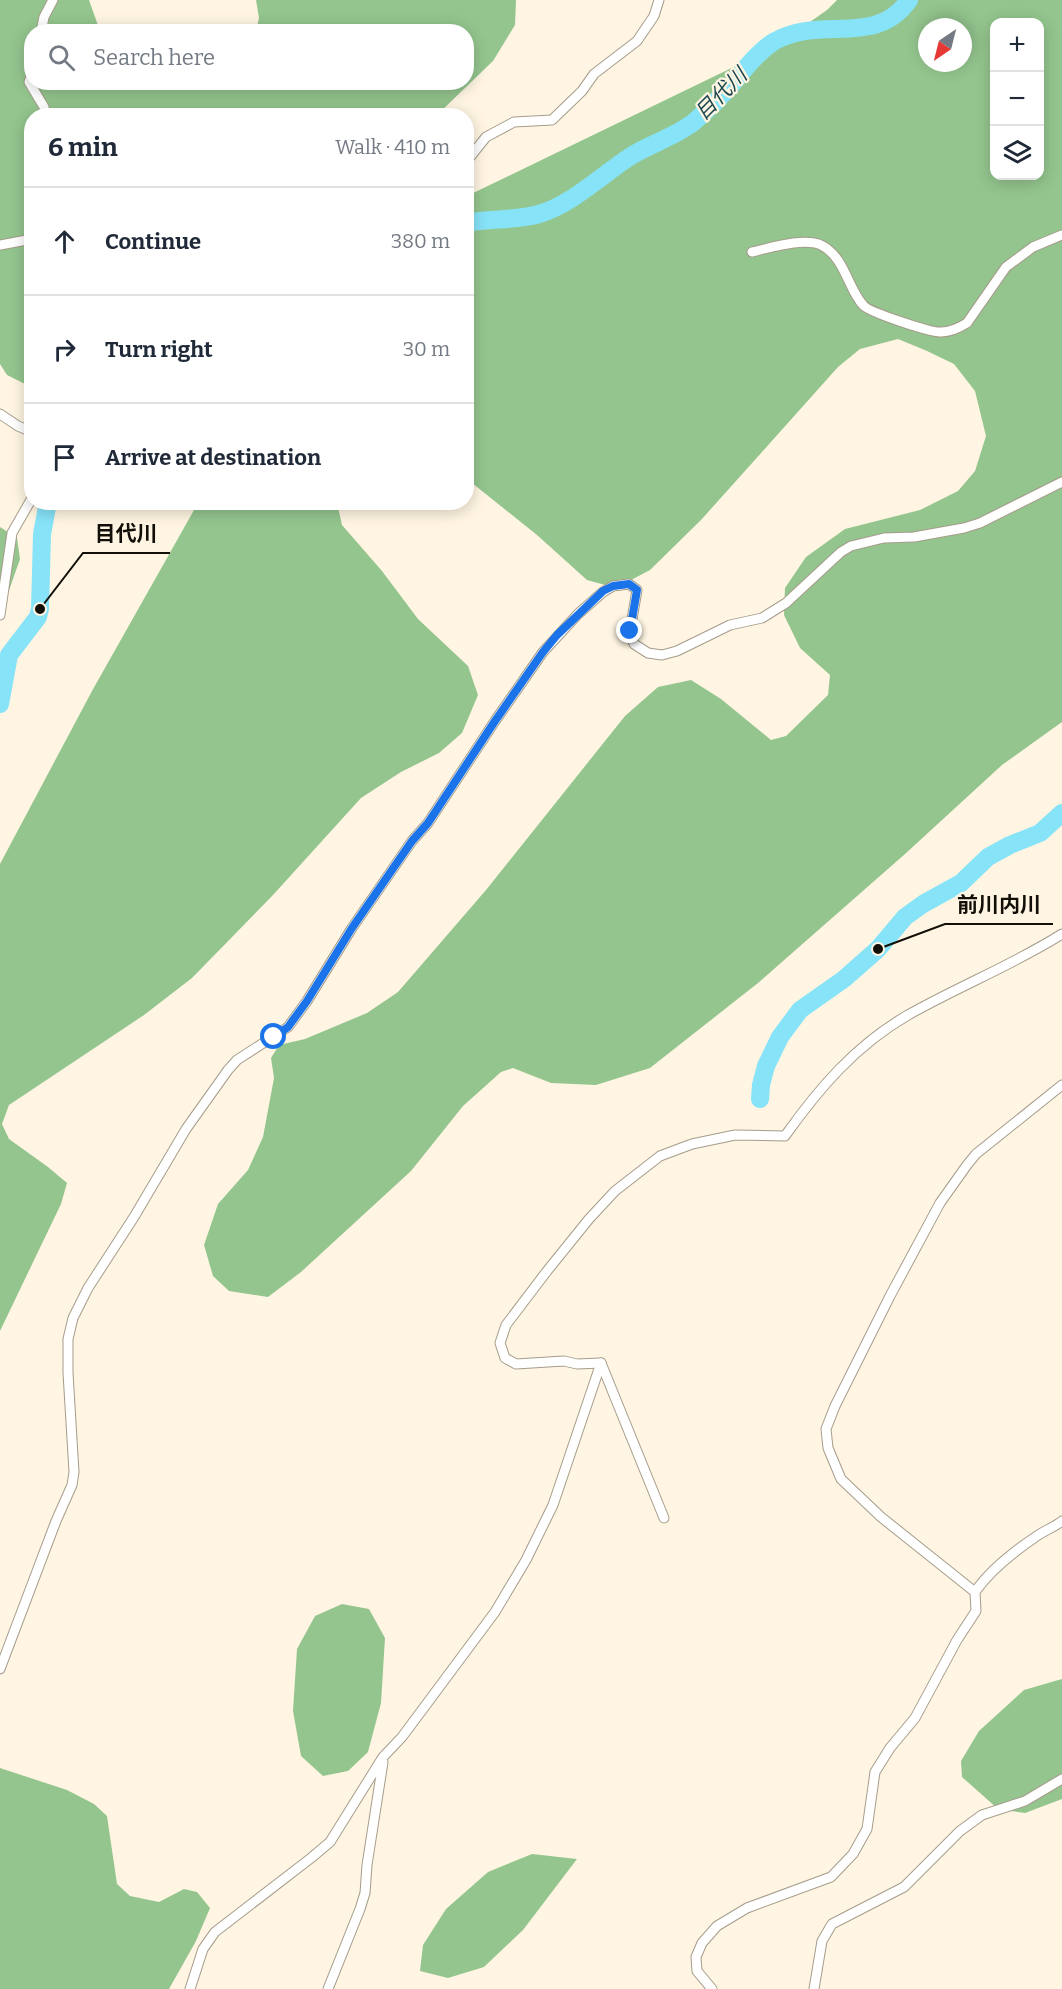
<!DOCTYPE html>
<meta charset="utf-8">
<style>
:root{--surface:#fff;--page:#f6f6f7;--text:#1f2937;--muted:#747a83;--line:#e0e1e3}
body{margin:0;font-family:Bitter,"Noto Sans JP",serif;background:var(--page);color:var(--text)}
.controls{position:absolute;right:18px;top:18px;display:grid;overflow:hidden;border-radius:12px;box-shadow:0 3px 15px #0003}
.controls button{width:54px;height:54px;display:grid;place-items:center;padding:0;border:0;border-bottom:2px solid var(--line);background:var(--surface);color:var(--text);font:30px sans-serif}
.compass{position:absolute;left:918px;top:18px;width:54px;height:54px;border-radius:50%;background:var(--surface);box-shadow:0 3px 15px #0003;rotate:215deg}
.stop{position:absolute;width:18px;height:18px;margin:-14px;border:4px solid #1a73e8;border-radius:50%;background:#fff}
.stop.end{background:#1a73e8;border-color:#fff;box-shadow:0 2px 6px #0008}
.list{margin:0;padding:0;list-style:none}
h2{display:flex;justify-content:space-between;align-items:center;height:78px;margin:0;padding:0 24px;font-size:26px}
h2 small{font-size:20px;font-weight:400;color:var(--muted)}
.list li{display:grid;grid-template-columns:39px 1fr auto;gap:18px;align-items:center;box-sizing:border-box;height:108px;padding:0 24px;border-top:2px solid var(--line)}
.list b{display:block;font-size:22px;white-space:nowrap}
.list em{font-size:20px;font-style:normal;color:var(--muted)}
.icon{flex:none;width:33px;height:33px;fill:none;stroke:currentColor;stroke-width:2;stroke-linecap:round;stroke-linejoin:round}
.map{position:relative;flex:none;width:1062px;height:1989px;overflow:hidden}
.search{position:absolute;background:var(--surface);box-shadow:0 3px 15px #0003;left:24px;top:24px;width:450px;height:66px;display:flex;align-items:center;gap:15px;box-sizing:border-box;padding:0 21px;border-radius:24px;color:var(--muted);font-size:22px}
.panel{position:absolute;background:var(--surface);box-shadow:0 3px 15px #0003;left:24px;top:108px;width:450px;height:402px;border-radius:24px}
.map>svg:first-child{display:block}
.forest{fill:#94c58e;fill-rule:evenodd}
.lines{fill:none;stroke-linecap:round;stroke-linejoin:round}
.river{stroke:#87e3f8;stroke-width:18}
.minor-casing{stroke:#a59c8b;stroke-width:11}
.minor{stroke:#fff;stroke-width:9}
.route{stroke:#1a73e8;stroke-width:8}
.labels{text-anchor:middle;stroke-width:4.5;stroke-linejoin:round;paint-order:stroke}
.water-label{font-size:21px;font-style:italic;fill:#1c474f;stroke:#fff5e2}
.leader{fill:none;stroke:#120f09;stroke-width:2}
.callout-dot{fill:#120f09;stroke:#fff5e2;stroke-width:2}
.callout-label{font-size:21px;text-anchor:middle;font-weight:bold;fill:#120f09;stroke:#fff5e2;stroke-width:4.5;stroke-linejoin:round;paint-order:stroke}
</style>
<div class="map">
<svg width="1062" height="1989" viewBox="0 0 1062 1989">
<rect width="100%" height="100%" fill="#fff5e2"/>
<!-- forest -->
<g class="forest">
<path d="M 0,0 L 89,0 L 100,31 L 32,32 L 32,82 L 466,82 L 466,32 L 256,31 L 259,18 L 256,0 L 516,0 L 515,25 L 493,61 L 437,115 L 32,116 L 31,387 L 7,375 L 0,364 Z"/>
<path d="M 837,0 L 1062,0 L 1062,722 L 1002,765 L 905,854 L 758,983 L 650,1068 L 596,1085 L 551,1083 L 513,1068 L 501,1072 L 463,1106 L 411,1171 L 301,1272 L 268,1297 L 229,1291 L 213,1276 L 204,1245 L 218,1204 L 248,1170 L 263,1137 L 274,1078 L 271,1058 L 279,1045 L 305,1039 L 367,1013 L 398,992 L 486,890 L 625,716 L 658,687 L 691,680 L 721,699 L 771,740 L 786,736 L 828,695 L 830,675 L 800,648 L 784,615 L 785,588 L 806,557 L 845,529 L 920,510 L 958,491 L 975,471 L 986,436 L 975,391 L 954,364 L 927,351 L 898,339 L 860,349 L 838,367 L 701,520 L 650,570 L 616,588 L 587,580 L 537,535 L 467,479 L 467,196 L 773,48 L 827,10 ZM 994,22 L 1040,22 L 1040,176 L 994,176 ZM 927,27 L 963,27 L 963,63 L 927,63 Z"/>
<path d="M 198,503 L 337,503 L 342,525 L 382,571 L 418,619 L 468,666 L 478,695 L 462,733 L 439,753 L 401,772 L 361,798 L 273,895 L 192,978 L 144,1015 L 9,1105 L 2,1124 L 9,1139 L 48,1167 L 67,1183 L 61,1204 L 0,1331 L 0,864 L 92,691 Z"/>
<path d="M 0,527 L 17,538 L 20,559 L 0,616 Z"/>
<path d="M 342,1604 L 369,1609 L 385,1638 L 381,1703 L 368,1752 L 348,1771 L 323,1776 L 301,1756 L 293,1711 L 297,1649 L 315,1616 Z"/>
<path d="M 1062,1679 L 1062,1799 L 1025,1813 L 998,1809 L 962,1777 L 961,1761 L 979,1731 L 1024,1690 Z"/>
<path d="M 0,1768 L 67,1790 L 94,1804 L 107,1816 L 117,1884 L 130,1896 L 159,1902 L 184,1889 L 197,1892 L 210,1908 L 196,1941 L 169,1989 L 0,1989 Z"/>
<path d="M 532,1854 L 577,1859 L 523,1930 L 484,1967 L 448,1978 L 420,1971 L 423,1945 L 446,1909 L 488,1872 Z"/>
</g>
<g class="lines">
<!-- river -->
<g class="river">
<path d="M 466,223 C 490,218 515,221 539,214 C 571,205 603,174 631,156 C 650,144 679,135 695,121 C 705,112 715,103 724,93 C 740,76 755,53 775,41 C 821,15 876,48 909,0"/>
<path d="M 0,704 L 9,655 L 38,617 L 40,609 L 42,534 L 48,502"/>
<path d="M 760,1099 L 761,1085 L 766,1066 L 780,1037 L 800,1010 L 844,979 L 878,949 L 905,917 L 923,904 L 961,883 L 988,857 L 1010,845 L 1040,833 L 1062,813"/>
</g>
<defs>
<g id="minor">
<path d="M 41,32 L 44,17 L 53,0"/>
<path d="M 32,74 L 29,82 L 44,107 L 45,116"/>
<path d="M 466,162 L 486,137 L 514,122 L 552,120 L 582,91 L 594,74 L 637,41 L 654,16 L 659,0"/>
<path d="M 0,245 L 32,239"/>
<path d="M 752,252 C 770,248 804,237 821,245 C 845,257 847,287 863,305 C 868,312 932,333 941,332 C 951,332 959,328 967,323 L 1006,267 L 1033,247 L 1062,235"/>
<path d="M 0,414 L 18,426 L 32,432"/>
<path d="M 0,615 L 12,533 L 32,498"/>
<path d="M 601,1363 L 577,1364 L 564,1361 L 516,1364 L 505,1358 L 500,1343 L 506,1325 L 547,1271 L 589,1219 L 615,1191 L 660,1156 L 692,1144 L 735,1135 L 785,1136 C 819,1088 856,1045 908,1015 C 959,986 1013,965 1062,934"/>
<path d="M 601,1363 L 664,1518"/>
<path d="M 975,1592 L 881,1517 L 841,1479 L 828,1448 L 826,1429 L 835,1406 L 890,1296 L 940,1203 L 967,1165 L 976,1154 L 1062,1085"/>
<path d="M 0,1669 L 56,1521 L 72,1485 L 74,1472 L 68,1373 L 68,1339 L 73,1318 L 88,1288 L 134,1217 L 186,1129 L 228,1070 L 237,1060 L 288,1027 L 307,1001 L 352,928 L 412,841 L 428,823 L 495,721 L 543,652 L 578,614 L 603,592 L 613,586 L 629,584 L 637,590 L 630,631 L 634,644 L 648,653 L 662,655 L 677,651 L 730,625 L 762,618 L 786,603 L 841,552 L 851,546 L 884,538 L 914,537 L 964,528 L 980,523 L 1062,482"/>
<path d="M 190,1989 L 203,1949 L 215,1932 L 311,1858 L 330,1842 L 383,1757 L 402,1737 L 495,1612 L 526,1560 L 553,1505 L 601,1363"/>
<path d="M 328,1989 L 360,1909 L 365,1893 L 367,1865 L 383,1762"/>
<path d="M 712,1989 L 697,1971 L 696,1957 L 702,1943 L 717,1926 L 747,1908 L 831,1877 L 853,1854 L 867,1829 L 875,1772 L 890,1748 L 915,1718 L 957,1640 L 976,1611 L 975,1592 C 990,1570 1012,1553 1034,1538 C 1043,1531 1053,1528 1062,1521"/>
<path d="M 814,1989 L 822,1941 L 832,1924 L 904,1887 L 960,1831 L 982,1815 L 1025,1801 L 1062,1779"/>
</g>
</defs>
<!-- minor casing -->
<use href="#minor" class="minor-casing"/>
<!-- minor -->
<use href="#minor" class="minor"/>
</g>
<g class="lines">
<!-- route -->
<path class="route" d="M 274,1037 L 288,1027 L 307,1001 L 352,928 L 412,841 L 428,823 L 495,721 L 543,652 L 557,635 L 603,591 L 613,586 L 629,584 L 637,590 L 630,631"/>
</g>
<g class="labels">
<!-- water labels -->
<g class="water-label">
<text transform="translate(721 94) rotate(-45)" y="7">目代川</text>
</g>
</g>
<!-- callouts -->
<path class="leader" d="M40 609L83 553H170M878 949L945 924H1053"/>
<g class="callout-dot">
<circle cx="40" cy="609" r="6"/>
<circle cx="878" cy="949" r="6"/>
</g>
<g class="callout-label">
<text x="126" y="541">目代川</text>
<text x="999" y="912">前川内川</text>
</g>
</svg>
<div class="controls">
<button>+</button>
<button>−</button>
<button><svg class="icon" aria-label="layers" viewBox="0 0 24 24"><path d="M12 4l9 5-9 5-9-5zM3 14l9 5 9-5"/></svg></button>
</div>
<svg class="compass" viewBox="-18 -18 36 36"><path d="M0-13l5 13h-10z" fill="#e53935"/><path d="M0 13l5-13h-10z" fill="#747a83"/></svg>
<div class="stop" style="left:274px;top:1037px"></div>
<div class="stop end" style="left:630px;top:631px"></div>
<div class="search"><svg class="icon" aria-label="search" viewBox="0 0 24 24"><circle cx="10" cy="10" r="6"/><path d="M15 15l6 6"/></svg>Search here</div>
<section class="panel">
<h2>6 min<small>Walk · 410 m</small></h2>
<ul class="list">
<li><svg class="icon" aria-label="ahead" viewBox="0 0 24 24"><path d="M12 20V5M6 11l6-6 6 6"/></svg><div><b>Continue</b></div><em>380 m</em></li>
<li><svg class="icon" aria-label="right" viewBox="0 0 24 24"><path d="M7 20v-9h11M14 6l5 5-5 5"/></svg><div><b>Turn right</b></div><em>30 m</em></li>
<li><svg class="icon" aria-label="arrive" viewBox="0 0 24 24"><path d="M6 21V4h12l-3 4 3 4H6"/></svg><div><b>Arrive at destination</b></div></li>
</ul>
</section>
</div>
